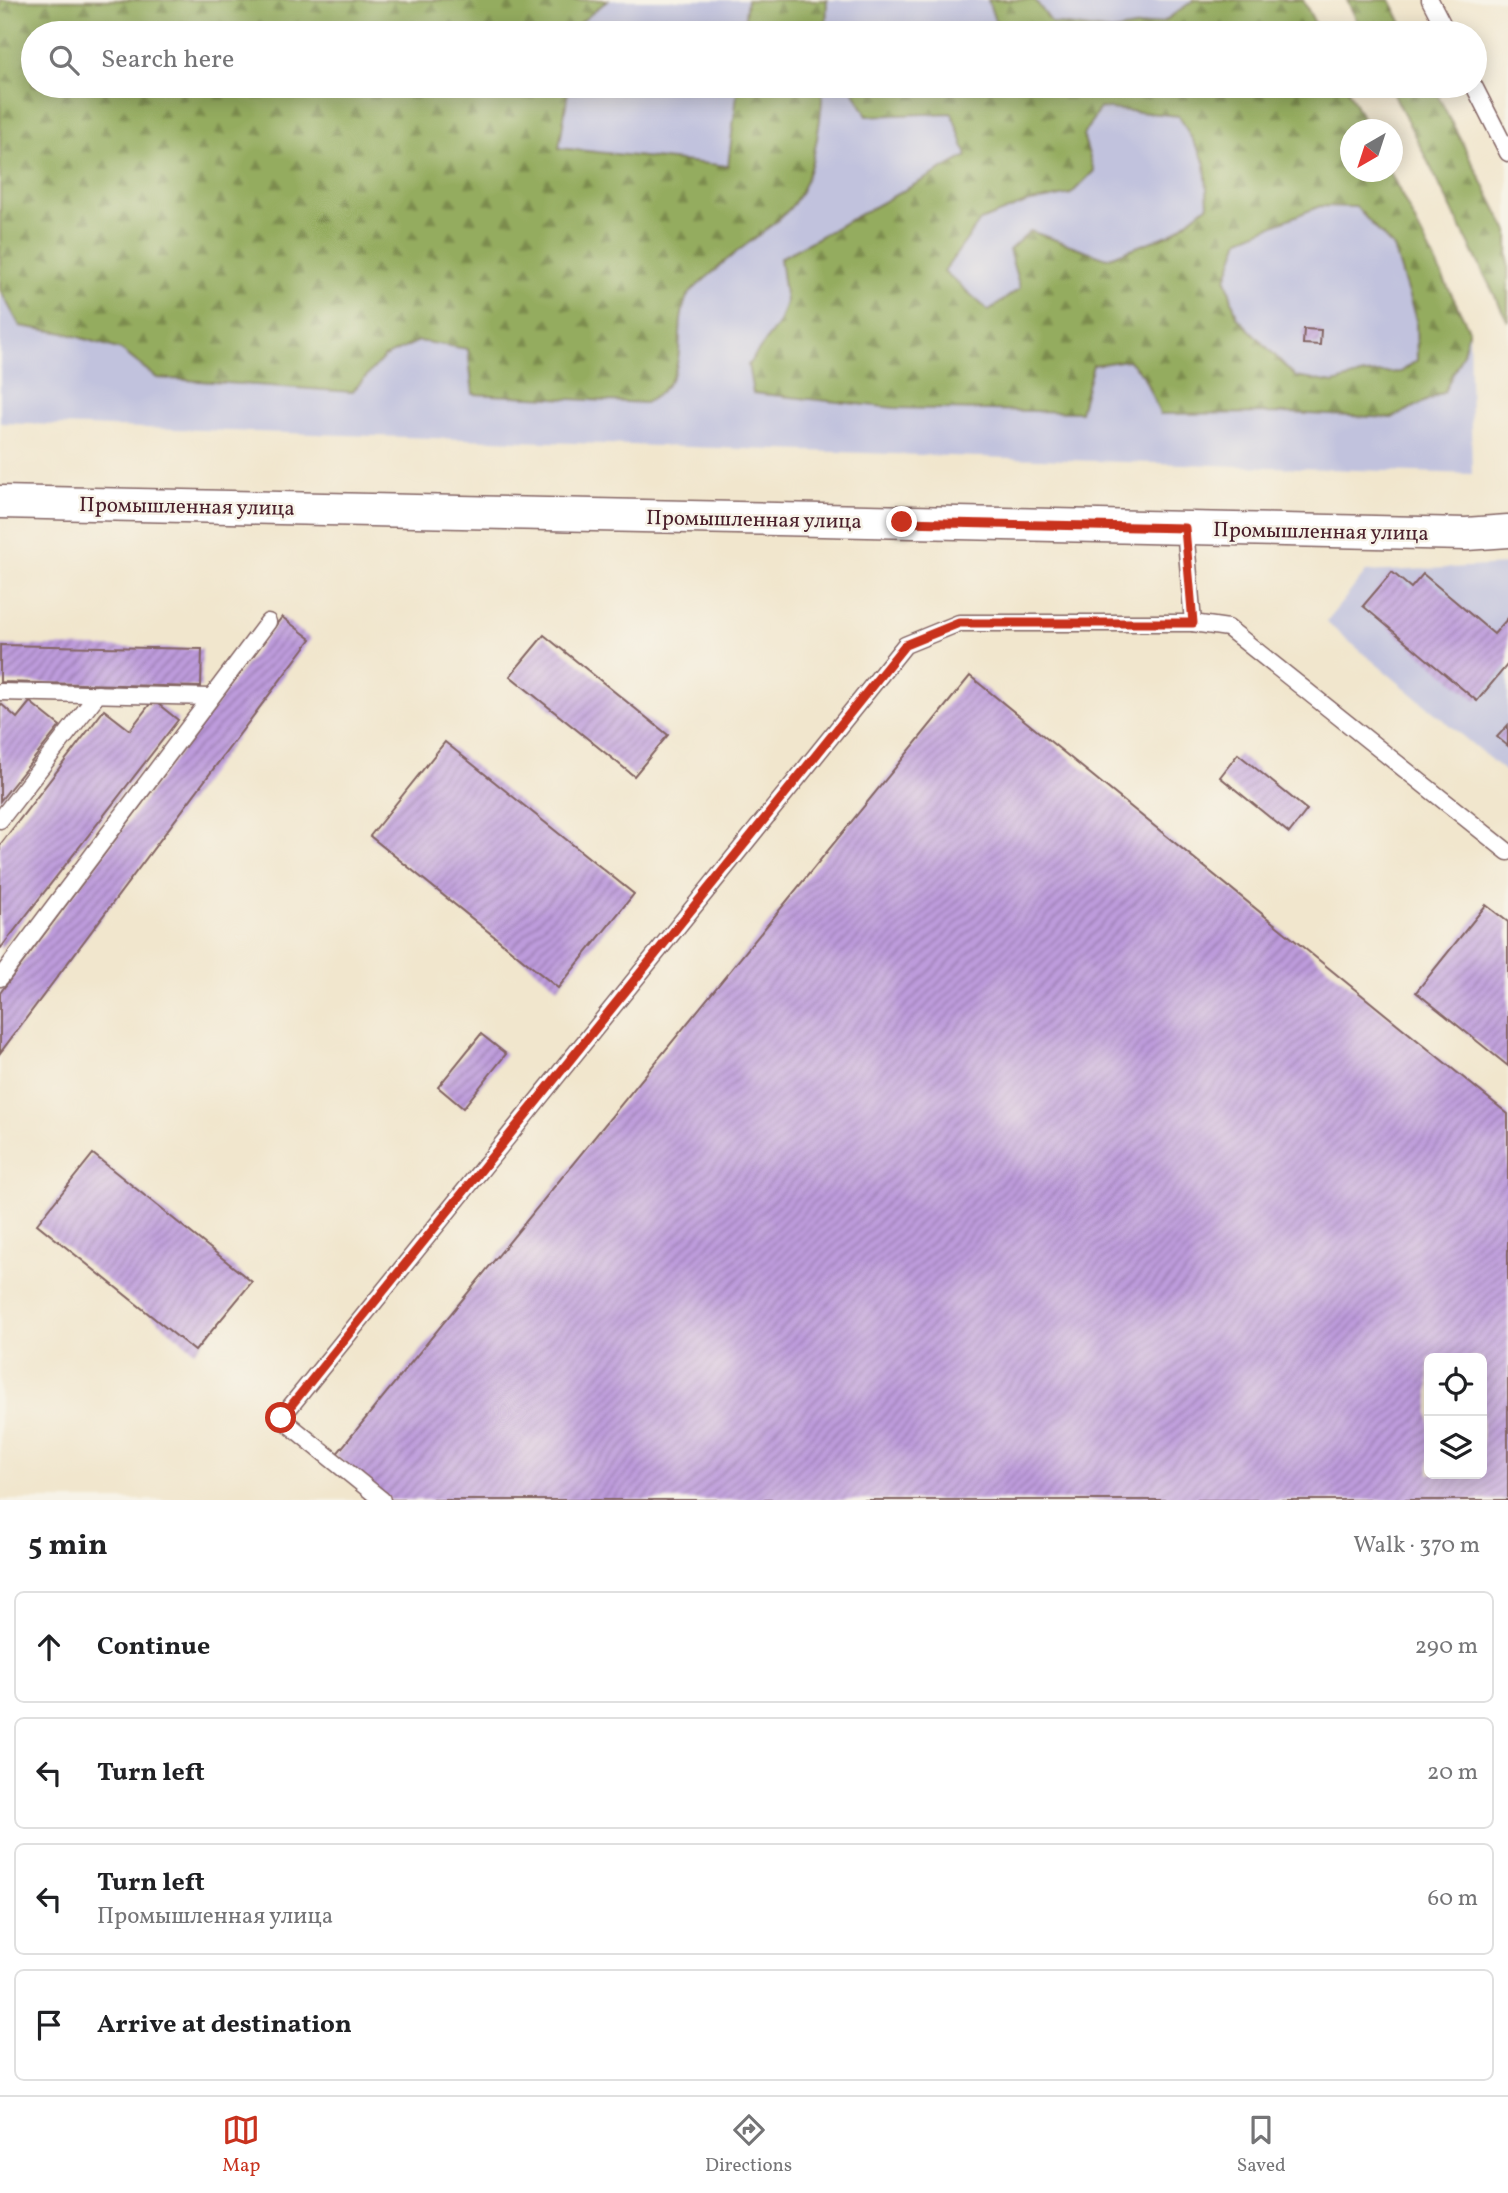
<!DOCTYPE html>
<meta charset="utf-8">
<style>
:root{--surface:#fff;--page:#f6f6f6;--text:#202124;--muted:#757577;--line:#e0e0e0;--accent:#c8321e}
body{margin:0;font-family:Vollkorn,serif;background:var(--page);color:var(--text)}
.controls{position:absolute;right:21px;bottom:21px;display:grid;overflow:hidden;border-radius:10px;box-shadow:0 4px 18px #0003}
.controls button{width:63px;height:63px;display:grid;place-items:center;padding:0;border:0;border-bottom:2px solid var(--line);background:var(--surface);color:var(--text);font:35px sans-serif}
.compass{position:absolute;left:1340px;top:119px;width:63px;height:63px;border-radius:50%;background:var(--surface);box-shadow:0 4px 18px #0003;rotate:219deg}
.stop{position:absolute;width:21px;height:21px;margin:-16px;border:5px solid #c8321e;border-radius:50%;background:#fff}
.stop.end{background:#c8321e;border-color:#fff;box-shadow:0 2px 7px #0008}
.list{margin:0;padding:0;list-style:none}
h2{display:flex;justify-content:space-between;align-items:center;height:91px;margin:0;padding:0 28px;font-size:30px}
h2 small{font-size:23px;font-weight:400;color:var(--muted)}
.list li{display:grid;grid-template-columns:46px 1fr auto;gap:21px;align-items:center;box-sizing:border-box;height:112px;margin:0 14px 14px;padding:0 14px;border:2px solid var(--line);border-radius:10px}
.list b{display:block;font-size:26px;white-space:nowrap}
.list p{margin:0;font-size:23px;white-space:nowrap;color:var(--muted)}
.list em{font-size:23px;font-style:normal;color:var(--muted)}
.icon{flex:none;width:38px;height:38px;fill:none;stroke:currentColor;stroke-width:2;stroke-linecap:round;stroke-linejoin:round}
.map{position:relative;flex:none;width:1508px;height:1500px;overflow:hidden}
.search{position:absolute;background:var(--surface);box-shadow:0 4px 18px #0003;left:21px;right:21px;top:21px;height:77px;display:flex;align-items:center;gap:18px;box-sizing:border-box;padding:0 24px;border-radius:38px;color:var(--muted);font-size:26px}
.sheet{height:595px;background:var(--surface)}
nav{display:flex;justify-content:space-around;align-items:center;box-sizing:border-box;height:98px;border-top:2px solid var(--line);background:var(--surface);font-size:19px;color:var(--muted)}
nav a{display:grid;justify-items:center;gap:4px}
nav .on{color:var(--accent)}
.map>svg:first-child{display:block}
.industrial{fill:#c1c2dd}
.forest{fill:url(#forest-firs);stroke:#6f6644;stroke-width:2;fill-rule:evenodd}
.building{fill:url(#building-hatch);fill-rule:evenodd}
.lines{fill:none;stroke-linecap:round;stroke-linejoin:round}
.service-casing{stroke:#846564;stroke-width:19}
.minor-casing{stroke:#846564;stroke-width:35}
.service{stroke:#fff;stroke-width:16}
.minor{stroke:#fff;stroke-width:32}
.route{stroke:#c8321e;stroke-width:9}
.labels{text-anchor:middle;stroke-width:5;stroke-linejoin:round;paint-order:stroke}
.street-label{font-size:21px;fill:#4a1f2b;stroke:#f7f3e8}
</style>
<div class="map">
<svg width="1508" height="1500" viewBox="0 0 1508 1500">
<defs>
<pattern id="forest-firs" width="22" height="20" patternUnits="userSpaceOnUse" patternTransform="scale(1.75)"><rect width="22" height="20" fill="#94ac5e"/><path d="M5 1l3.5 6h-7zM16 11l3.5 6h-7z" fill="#7b8b4e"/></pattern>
<pattern id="building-hatch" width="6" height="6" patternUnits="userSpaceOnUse" patternTransform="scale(1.75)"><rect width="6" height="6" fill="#bd9bdc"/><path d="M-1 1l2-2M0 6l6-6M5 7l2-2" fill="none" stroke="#9c7eb3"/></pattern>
</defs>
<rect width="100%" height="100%" fill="#f7f3e8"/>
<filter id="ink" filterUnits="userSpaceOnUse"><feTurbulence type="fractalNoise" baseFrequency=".0143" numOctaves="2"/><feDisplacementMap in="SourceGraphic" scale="14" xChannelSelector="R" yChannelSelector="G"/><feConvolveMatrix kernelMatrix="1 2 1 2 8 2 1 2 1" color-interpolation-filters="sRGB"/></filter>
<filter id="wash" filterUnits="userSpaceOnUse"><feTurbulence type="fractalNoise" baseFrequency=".00686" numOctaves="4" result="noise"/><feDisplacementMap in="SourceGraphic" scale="28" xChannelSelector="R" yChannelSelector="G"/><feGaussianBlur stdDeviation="1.57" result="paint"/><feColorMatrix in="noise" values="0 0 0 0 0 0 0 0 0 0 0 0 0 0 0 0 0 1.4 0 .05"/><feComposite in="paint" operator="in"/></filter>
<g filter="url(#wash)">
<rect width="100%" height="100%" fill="#f1e6cd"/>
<!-- industrial -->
<g class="industrial">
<path d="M 0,0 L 1303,0 L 1320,33 L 33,33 L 33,86 L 1346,86 L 1368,129 L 1350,130 L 1350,172 L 1390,172 L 1469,329 L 1472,474 L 0,423 Z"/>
<path d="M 1508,565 L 1508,774 L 1326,622 L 1366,572 Z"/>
</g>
<!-- forest -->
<g class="forest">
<path d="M 0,0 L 608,0 L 580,23 L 578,33 L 33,33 L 33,86 L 569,86 L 559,148 L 728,166 L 738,86 L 823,86 C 821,121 814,181 790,208 C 774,227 740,247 720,266 C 711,275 691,288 686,299 C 671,339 695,374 645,403 L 473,394 L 468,349 L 419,341 L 384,357 L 352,392 L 157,378 L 121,350 L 65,333 L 20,326 L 0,290 Z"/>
<path d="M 747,0 L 827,0 L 826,33 L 743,33 Z"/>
<path d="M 988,0 L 1035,0 L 1052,23 L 1112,31 L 1163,22 L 1194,0 L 1303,0 L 1320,33 L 999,33 Z"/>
<path d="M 1347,0 L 1390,0 L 1407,33 L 1363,33 Z"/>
<path d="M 855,86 L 1346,86 L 1368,129 L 1350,130 L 1350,172 L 1390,172 L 1469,329 L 1463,353 L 1444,392 L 1392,418 L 1288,413 L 1160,414 L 1143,375 L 1128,360 L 1093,365 L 1080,412 L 895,408 L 753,393 L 748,365 L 779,323 L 786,302 L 780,258 L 967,156 L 952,113 L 867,116 L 853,90 ZM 1100,108 L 1179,116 L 1205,162 L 1208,205 L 1171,234 L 1107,258 L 1030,231 L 1009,250 L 1020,288 L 989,311 L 944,271 L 980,221 L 1026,203 L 1071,194 L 1094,171 L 1083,135 ZM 1320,206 L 1356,207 L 1394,248 L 1416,320 L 1417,360 L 1401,372 L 1364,374 L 1334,383 L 1296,377 L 1237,317 L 1226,279 L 1240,239 Z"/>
<path d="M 1390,86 L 1433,86 L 1508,232 L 1508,322 Z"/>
</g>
<g id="blocks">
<!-- building -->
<g class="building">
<path d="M 1304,329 L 1321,330 L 1320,345 L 1303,344 Z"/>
<path d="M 1392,572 L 1411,588 L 1423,574 L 1494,634 L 1508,618 L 1508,664 L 1477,701 L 1363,606 Z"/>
<path d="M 282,617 L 311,639 L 0,1053 L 0,993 Z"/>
<path d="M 544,635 L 668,735 L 634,776 L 510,676 Z"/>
<path d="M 0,645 L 202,649 L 201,687 L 0,682 Z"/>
<path d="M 970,676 L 1508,1114 L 1508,1500 L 390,1500 L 335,1456 ZM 1429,1358 L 1482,1358 L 1482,1474 L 1429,1474 Z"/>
<path d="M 153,700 L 178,720 L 0,949 L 0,845 L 104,710 L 130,730 Z"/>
<path d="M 30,702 L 60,726 L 0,801 L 0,703 L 17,718 Z"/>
<path d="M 1508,725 L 1508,746 L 1497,737 Z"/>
<path d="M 445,742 L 634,894 L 558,988 L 370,836 Z"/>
<path d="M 1238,754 L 1307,810 L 1289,833 L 1220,777 Z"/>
<path d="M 1486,905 L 1508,922 L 1508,1066 L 1416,992 Z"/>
<path d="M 481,1034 L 506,1054 L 463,1108 L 438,1087 Z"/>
<path d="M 93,1154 L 252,1282 L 195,1351 L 37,1224 Z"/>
</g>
</g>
</g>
<g filter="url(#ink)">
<use href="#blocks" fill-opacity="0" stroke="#846564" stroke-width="2"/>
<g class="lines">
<defs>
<g id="service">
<path d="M 1430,0 L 1447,33"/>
<path d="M 1474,86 L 1508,153"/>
<path d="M 1185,528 L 1193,623 L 1228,628 L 1508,852"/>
<path d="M 0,692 L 211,697"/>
<path d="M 0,820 L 98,694"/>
<path d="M 0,978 L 268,622"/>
<path d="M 382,1500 L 281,1418 L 905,645 L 959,623 L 1193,623"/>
</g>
<path id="minor" d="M 0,502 L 1466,534 L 1508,531"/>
</defs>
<!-- service casing -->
<use href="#service" class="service-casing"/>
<!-- minor casing -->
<use href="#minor" class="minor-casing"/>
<!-- service -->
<use href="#service" class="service"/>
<!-- minor -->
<use href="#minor" class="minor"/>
</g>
</g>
<g class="lines" filter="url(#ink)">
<!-- route -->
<path class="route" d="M 281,1418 L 905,645 L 959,623 L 1193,623 L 1185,528 L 902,522"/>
</g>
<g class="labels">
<!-- street labels -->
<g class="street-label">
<text transform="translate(187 506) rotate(1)" y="7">Промышленная улица</text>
<text transform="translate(754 519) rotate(1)" y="7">Промышленная улица</text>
<text transform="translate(1321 531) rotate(1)" y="7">Промышленная улица</text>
</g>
</g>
</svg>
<div class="controls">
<button><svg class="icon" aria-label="locate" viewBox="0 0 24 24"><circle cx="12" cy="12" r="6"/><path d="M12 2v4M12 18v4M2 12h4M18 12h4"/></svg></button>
<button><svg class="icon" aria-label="layers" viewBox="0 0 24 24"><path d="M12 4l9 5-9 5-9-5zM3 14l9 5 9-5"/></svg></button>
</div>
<svg class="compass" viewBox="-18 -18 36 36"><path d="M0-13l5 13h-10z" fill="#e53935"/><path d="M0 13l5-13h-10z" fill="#757577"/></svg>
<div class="stop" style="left:281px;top:1418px"></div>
<div class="stop end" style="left:902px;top:522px"></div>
<div class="search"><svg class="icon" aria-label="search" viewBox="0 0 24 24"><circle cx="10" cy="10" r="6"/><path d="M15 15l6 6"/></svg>Search here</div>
</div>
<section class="sheet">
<h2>5 min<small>Walk · 370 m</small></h2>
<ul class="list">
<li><svg class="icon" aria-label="ahead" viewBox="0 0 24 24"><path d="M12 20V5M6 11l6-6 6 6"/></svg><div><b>Continue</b></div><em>290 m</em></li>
<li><svg class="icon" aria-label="left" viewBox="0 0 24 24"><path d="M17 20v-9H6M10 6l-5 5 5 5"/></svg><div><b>Turn left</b></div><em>20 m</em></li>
<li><svg class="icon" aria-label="left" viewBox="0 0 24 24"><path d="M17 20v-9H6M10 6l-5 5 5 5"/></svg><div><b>Turn left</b><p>Промышленная улица</p></div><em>60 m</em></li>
<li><svg class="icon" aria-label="arrive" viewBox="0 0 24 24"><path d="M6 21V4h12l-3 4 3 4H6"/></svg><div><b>Arrive at destination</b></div></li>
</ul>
</section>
<nav>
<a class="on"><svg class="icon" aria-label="map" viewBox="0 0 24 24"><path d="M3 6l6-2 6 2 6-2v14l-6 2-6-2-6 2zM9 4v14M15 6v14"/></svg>Map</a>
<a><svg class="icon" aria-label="directions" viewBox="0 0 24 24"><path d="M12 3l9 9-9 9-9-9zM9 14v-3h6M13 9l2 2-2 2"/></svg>Directions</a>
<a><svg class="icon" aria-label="saved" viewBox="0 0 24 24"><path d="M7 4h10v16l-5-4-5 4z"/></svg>Saved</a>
</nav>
